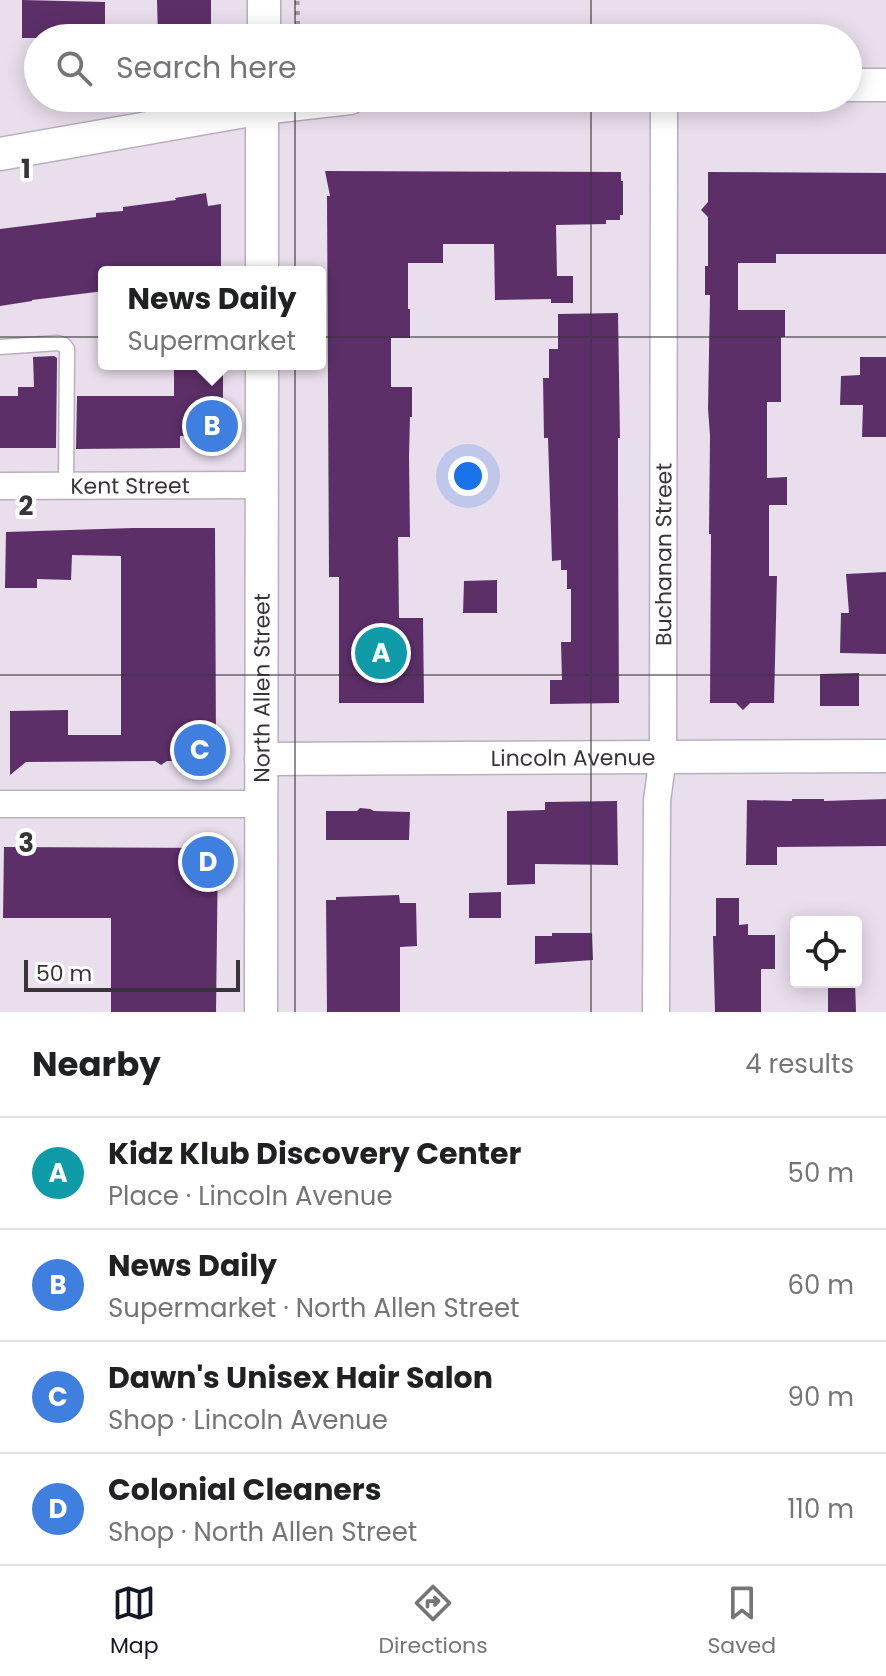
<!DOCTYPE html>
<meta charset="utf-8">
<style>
:root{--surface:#fff;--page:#f2f2f2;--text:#202124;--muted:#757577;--line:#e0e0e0;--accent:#111827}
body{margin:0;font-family:Poppins,sans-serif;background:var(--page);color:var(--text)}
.controls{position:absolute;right:24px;bottom:24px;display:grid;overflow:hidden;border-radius:8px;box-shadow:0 4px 20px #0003}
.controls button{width:72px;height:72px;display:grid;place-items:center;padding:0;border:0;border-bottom:2px solid var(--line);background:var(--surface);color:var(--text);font:40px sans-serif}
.scale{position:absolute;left:24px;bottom:20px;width:216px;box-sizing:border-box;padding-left:8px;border:4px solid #39343a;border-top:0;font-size:22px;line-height:28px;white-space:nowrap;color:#39343a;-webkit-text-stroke:6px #fff;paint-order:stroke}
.you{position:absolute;left:468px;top:476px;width:28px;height:28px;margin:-20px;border:6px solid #fff;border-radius:50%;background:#1a73e8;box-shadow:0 0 0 12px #1a73e833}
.badge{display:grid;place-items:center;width:52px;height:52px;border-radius:50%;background:var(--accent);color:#fff;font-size:26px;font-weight:700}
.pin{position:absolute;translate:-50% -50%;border:4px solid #fff;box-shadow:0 2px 8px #0006}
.popup{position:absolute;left:98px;top:266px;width:228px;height:104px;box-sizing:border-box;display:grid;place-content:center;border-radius:8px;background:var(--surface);filter:drop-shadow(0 2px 6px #0005);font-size:26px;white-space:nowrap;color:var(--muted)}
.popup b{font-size:30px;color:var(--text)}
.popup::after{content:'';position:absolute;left:50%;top:100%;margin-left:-16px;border:16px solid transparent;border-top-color:var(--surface)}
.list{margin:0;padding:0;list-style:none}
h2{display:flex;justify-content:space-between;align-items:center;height:104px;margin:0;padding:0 32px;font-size:34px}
h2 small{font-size:26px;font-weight:400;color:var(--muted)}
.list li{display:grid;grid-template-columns:52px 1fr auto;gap:24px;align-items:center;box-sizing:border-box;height:112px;padding:0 32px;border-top:2px solid var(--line)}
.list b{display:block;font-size:30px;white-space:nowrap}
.list p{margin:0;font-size:26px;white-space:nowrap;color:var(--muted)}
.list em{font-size:26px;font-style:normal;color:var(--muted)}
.icon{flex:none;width:44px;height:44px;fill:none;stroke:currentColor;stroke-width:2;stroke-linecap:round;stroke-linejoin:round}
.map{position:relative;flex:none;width:886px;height:1012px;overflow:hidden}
.search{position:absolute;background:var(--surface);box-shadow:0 4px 20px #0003;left:24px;right:24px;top:24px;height:88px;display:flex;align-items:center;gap:20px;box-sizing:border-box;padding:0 28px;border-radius:44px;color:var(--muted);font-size:30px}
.sheet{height:552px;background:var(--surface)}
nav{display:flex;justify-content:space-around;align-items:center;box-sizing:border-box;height:112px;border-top:2px solid var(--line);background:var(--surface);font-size:22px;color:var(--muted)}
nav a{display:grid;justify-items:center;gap:4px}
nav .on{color:var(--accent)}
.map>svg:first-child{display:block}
.building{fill:#5d2f69}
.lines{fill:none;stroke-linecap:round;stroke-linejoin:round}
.service-casing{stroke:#b9afbc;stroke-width:17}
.minor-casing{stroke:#b9afbc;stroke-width:29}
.tertiary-casing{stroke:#b9afbc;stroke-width:35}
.path{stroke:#a097a2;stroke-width:5;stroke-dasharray:4 6;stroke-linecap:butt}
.service{stroke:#fff;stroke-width:14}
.minor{stroke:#fff;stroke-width:26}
.tertiary{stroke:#fff;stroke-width:32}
.grid{fill:none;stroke:#39343a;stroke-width:2;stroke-opacity:0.55}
.labels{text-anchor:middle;stroke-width:8;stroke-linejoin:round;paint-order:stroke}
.street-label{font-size:22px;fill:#39343a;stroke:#fff}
.grid-label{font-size:26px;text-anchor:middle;font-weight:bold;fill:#39343a;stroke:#fff;stroke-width:8;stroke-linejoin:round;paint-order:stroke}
</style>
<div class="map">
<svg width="886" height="1012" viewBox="0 0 886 1012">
<rect width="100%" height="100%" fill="#e9deec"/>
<!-- building -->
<g class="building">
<path d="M 22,0 L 105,2 L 105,38 L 22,38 Z"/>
<path d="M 157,0 L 211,0 L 211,38 L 158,38 Z"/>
<path d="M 325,171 L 621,172 L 621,181 L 623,181 L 623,215 L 620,215 L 620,220 L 606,220 L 606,224 L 556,225 L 557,276 L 573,276 L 573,303 L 551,303 L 551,299 L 495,300 L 494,244 L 443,244 L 443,263 L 408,263 L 408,309 L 410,309 L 410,338 L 391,338 L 391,387 L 412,387 L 412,417 L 410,417 L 409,456 L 410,537 L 398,537 L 399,618 L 423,618 L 424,703 L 339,703 L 339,577 L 329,577 L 327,196 L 330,196 Z"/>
<path d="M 708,172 L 886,173 L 886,254 L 776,254 L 776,263 L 738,263 L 738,310 L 785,310 L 785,337 L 781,337 L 781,402 L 767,402 L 767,478 L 787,477 L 787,505 L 769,505 L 769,576 L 777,576 L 774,703 L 750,703 L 743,710 L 736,703 L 710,703 L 711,534 L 709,534 L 710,435 L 708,409 L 710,295 L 705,295 L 705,266 L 708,266 L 708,217 L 701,210 L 708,202 Z"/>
<path d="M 206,193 L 208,206 L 221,204 L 221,272 L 104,272 L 104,291 L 32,300 L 32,301 L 0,306 L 0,229 L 96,217 L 96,213 L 123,211 L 123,207 L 176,200 L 175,198 Z"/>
<path d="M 618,313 L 620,438 L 618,438 L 618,492 L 619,703 L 550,704 L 550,680 L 562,680 L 561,642 L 571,642 L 571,589 L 567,589 L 567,570 L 561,570 L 561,560 L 552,561 L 548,438 L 544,438 L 543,378 L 549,378 L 549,349 L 558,349 L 558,314 Z"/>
<path d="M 54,356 L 57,358 L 57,362 L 56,448 L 0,448 L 0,396 L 18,396 L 18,387 L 34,387 L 33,357 Z"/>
<path d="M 860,357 L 886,357 L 886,437 L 862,437 L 863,405 L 840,405 L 841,376 L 860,375 Z"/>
<path d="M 174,364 L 223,364 L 223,428 L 216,436 L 180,436 L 180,448 L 76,449 L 77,396 L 174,396 Z"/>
<path d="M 133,528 L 215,528 L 216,753 L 207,761 L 167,761 L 161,765 L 155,761 L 26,762 L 10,775 L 10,711 L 68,710 L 68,735 L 121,735 L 121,556 L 72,555 L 71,580 L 37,579 L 37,588 L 5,588 L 6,532 Z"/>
<path d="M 886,572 L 886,654 L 840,653 L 841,613 L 849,613 L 846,574 Z"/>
<path d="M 497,580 L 497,613 L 463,613 L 464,581 Z"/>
<path d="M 859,673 L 859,706 L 820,706 L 820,674 Z"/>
<path d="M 792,799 L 824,799 L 824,801 L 886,799 L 886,846 L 777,847 L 777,865 L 746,865 L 747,800 L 792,801 Z"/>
<path d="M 617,801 L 618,865 L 535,864 L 535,884 L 507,885 L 507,811 L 545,810 L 545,802 Z"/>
<path d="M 360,808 L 370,809 L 374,811 L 410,812 L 409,840 L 326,840 L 326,811 L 357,811 Z"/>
<path d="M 4,847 L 218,848 L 216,1012 L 111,1012 L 111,918 L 3,918 Z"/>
<path d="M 501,892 L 501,918 L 469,918 L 469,893 Z"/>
<path d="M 399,895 L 400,903 L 416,903 L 417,946 L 400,947 L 400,1012 L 327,1012 L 326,900 L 336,900 L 336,897 Z"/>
<path d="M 716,898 L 739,898 L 739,925 L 748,924 L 748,935 L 775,935 L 775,969 L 761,969 L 761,1012 L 715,1012 L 713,936 L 716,936 Z"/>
<path d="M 552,933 L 592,933 L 593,960 L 535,964 L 535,936 L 552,936 Z"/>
<path d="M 828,982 L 855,982 L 856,1012 L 828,1012 Z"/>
</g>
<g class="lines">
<defs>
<path id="service" d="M 0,347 L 58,343 L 64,345 L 67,349 L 66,486"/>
<g id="minor">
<path id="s1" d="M 0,486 L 261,485"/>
<path d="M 0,804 L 261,804"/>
<path id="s2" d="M 656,1012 L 657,801 L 663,756 L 664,98"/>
</g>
<g id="tertiary">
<path d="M 264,38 L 264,0"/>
<path d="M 848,85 L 886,85"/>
<path d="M 0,154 L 262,108 L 350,98"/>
<path d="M 262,272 L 262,98"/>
<path id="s3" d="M 261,759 L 886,756"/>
<path id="s4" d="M 261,1012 L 262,364"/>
</g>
</defs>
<!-- service casing -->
<use href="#service" class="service-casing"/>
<!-- minor casing -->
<use href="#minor" class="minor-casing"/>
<!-- tertiary casing -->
<use href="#tertiary" class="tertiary-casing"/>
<!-- path -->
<path class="path" d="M 297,1 L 298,38"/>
<!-- service -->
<use href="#service" class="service"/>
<!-- minor -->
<use href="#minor" class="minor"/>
<!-- tertiary -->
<use href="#tertiary" class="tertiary"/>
</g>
<!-- grid -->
<path class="grid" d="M 295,0 L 295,38M 591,0 L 591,38M 295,98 L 295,1012M 591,98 L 591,1012M 0,337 L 886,337M 0,675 L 886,675"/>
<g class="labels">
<!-- street labels -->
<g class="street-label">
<text dy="8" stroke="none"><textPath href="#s1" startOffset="130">Kent Street</textPath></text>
<text dy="8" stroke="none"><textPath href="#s2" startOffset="458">Buchanan Street</textPath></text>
<text dy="8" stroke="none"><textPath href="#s4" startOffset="324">North Allen Street</textPath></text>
<text dy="8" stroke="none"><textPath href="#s3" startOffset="312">Lincoln Avenue</textPath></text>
</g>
</g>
<g class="grid-label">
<text x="26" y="178">1</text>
<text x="26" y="515">2</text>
<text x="26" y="852">3</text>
</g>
</svg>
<div class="controls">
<button><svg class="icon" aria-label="locate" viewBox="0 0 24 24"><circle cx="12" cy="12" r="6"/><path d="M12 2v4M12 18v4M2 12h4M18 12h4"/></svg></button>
</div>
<div class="scale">50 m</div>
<div class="you"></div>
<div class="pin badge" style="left:381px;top:653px;background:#0f9aa8">A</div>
<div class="pin badge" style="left:212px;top:426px;background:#3f7fe0">B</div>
<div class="popup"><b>News Daily</b>Supermarket</div>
<div class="pin badge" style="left:200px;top:750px;background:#3f7fe0">C</div>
<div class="pin badge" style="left:208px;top:862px;background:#3f7fe0">D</div>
<div class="search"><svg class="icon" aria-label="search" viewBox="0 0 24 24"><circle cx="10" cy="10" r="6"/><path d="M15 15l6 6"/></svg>Search here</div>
</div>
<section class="sheet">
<h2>Nearby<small>4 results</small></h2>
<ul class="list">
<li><span class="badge" style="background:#0f9aa8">A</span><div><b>Kidz Klub Discovery Center</b><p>Place · Lincoln Avenue</p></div><em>50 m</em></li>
<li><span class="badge" style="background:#3f7fe0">B</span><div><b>News Daily</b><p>Supermarket · North Allen Street</p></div><em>60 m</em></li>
<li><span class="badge" style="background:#3f7fe0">C</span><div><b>Dawn's Unisex Hair Salon</b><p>Shop · Lincoln Avenue</p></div><em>90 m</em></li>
<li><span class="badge" style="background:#3f7fe0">D</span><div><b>Colonial Cleaners</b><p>Shop · North Allen Street</p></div><em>110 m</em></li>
</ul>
</section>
<nav>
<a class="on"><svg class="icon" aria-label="map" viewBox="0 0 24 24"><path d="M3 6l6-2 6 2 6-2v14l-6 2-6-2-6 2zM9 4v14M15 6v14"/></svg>Map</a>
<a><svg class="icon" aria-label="directions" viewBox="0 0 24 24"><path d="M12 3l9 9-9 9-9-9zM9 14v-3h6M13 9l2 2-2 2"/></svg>Directions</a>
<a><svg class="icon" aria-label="saved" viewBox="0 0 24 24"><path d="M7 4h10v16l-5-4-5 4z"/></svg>Saved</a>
</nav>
